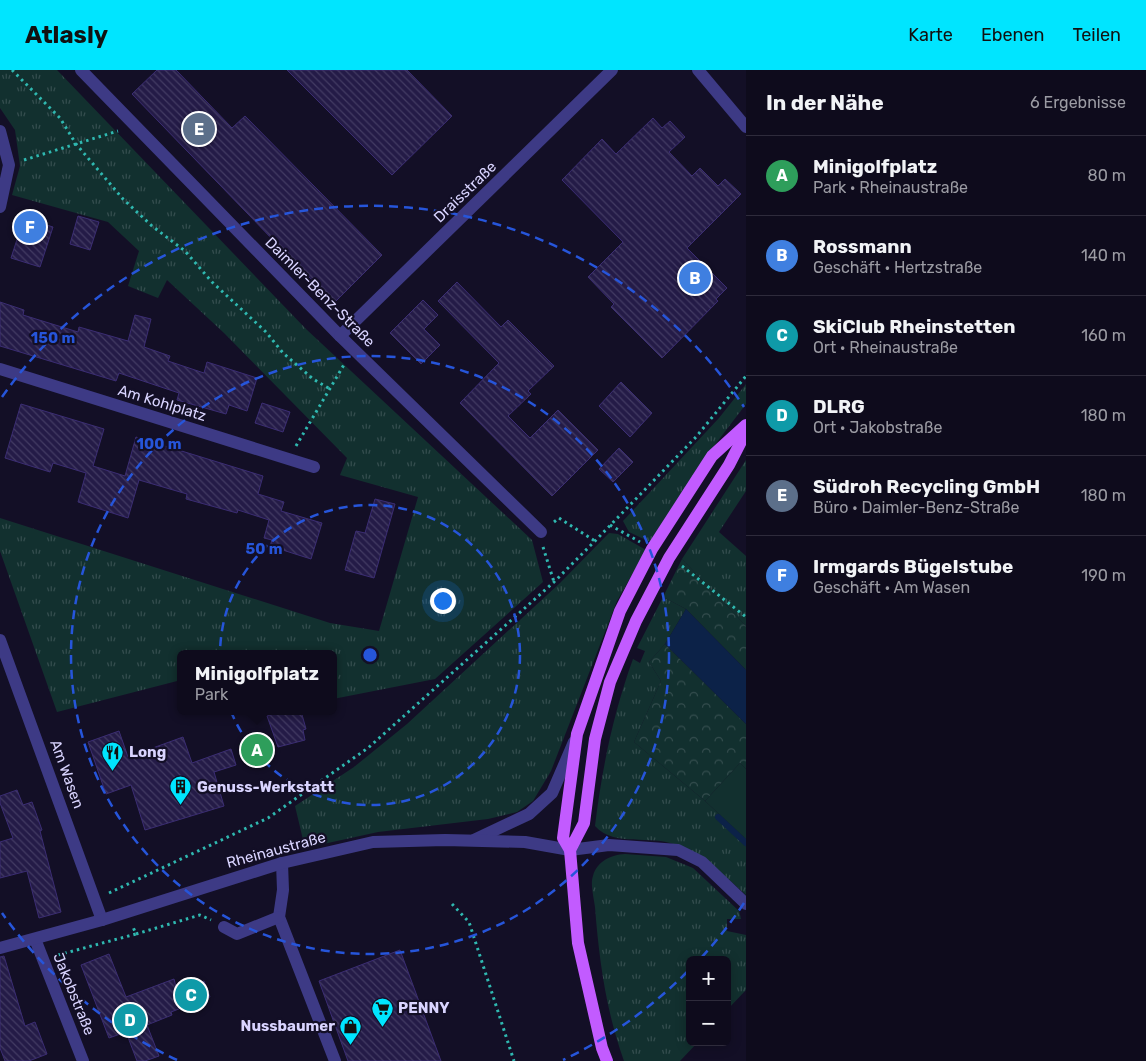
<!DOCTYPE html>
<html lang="de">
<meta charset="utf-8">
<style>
:root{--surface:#0e0b1c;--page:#1c1929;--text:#f1f3f6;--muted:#9b9ba3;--line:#2e2b3b;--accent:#00e5ff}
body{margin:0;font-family:Rubik,sans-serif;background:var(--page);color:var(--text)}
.controls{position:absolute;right:15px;bottom:15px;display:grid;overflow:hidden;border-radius:8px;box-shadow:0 2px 12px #0003}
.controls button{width:45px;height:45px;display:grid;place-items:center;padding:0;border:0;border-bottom:1px solid var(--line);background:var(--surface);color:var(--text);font:25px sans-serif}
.you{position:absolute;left:442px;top:530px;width:18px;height:18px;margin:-12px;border:4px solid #fff;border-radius:50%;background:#1a73e8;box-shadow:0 0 0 8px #1a73e833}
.badge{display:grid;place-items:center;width:32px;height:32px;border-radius:50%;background:var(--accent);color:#fff;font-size:16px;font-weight:700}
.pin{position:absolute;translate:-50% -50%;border:2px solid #fff;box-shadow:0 1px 5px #0006}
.popup{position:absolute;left:177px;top:580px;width:160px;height:65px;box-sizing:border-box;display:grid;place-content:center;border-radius:8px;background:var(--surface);filter:drop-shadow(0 1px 4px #0005);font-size:16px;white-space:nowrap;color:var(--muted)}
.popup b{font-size:19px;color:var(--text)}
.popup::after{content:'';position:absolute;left:50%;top:100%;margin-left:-10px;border:10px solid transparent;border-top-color:var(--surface)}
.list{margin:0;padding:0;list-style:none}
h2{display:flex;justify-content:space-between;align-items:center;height:65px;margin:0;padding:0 20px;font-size:21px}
h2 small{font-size:16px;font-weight:400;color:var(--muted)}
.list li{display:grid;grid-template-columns:32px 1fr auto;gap:15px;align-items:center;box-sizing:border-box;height:80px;padding:0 20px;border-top:1px solid var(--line)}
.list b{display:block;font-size:19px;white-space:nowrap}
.list p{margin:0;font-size:16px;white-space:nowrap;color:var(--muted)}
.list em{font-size:16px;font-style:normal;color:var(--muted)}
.map{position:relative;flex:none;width:746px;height:991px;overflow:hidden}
header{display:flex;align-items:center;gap:30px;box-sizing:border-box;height:70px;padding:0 25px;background:var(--accent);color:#111}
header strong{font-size:24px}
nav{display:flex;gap:28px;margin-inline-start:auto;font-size:18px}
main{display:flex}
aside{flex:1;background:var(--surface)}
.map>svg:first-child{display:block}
.grass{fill:url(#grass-tufts)}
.forest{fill:url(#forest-crowns)}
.green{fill:#12302f}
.water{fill:#0c2248}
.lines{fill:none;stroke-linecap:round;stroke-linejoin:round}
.stream{stroke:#0c2248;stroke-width:6}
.building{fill:url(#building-back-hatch);stroke:#3b2d73}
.path{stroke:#2fb8b0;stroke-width:3;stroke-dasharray:2.5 4;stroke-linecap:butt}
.minor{stroke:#3d3a85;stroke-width:12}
.major{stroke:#c25bff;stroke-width:12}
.ring{fill:none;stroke:#2655da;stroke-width:2.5;stroke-dasharray:9 6}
.labels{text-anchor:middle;stroke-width:4.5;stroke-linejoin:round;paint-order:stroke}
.street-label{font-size:15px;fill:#d9d4ff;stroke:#130f26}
.poi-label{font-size:15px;font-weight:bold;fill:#d9d4ff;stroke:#130f26;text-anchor:start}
.centre{fill:#2655da;stroke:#130f26;stroke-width:2.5}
.ring-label{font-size:15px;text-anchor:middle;font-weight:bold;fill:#2655da;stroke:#130f26;stroke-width:4.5;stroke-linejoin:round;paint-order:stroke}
</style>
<header>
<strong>Atlasly</strong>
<nav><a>Karte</a><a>Ebenen</a><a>Teilen</a></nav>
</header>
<main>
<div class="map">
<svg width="746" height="991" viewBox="0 0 746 991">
<defs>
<pattern id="grass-tufts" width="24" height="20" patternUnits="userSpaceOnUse" patternTransform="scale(1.25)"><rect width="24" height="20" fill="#12302f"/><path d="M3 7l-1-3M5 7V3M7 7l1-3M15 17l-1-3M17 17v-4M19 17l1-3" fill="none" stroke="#344d4e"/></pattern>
<pattern id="forest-crowns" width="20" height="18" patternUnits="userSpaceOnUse" patternTransform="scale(1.25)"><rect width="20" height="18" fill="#12302f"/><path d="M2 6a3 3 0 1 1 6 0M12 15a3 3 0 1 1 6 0" fill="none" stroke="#344d4e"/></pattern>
<pattern id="building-back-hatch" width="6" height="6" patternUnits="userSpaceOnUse" patternTransform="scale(1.25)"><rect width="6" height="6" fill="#241b47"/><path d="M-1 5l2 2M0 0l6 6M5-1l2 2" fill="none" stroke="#433b63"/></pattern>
</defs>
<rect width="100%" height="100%" fill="#130f26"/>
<!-- grass -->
<g class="grass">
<path d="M 0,0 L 57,0 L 306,259 L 532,470 L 543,512 L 435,609 L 333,629 L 333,584 L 181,584 L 181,610 L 57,642 L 0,481 L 0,448 L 330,553 L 379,561 L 418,427 L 340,405 L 347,388 L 224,263 L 167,210 L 158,228 L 128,216 L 139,181 L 108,152 L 12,125 L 20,96 L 15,60 L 0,38 Z"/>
<path d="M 746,314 L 746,334 L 701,393 L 650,472 L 629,462 L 623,451 L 719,348 Z"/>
<path d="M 746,390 L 746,421 L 719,462 L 746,486 L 746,556 L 682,489 Z"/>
<path d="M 609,463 L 618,464 L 646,480 L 617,531 L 551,701 L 533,731 L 517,742 L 488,749 L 378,762 L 305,778 L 295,736 L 354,697 L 407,654 L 560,513 Z"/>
<path d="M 663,527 L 686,539 L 665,574 L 649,592 L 661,611 L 634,672 L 705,731 L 746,769 L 746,825 C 726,806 702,787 676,775 C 651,764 615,778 595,756 C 602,699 613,644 633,589 L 640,593 L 645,581 L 637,578 Z"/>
<path d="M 625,784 L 666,787 L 693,798 L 739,841 L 741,849 L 727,849 L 727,861 L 746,865 L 746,920 L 727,940 L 727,890 L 690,890 L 690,972 L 698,972 L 680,991 L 624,991 C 606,941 599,889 595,837 C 594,828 590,814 593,806 C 597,791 611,785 625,784 Z"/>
</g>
<!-- forest -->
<g class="forest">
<path d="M 682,489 L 746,556 L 746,600 L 686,539 L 663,527 Z"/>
<path d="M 665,574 L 746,654 L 746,699 L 740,693 L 705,731 L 634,672 L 661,611 L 649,592 Z"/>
</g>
<!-- green -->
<g class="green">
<path d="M 269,666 L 274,685 L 246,693 L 239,674 Z"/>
<path d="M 740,693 L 746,699 L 746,769 L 705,731 Z"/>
</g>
<!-- water -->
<path class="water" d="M 686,539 L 746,600 L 746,654 L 665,574 Z"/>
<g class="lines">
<!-- stream -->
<path class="stream" d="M 718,747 L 746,773"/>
</g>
<!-- building -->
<g class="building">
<path d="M 157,0 L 176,0 L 232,58 L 245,46 L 382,185 L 334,233 L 132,24 Z"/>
<path d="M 287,0 L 407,0 L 452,46 L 392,105 Z"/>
<path d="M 653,48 L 662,58 L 670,51 L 685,67 L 669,82 L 692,106 L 700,98 L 718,116 L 725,109 L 741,124 L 687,178 L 727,218 L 716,229 L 718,231 L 662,288 L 611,237 L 614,234 L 588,207 L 623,172 L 562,110 L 602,69 L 616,84 Z"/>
<path d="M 78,146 L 99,152 L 90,180 L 70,174 Z"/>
<path d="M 24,148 L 53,157 L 40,197 L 11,188 Z"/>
<path d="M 457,212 L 501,257 L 508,250 L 554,296 L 528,321 L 531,324 L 508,346 L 530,368 L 558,340 L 598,380 L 552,426 L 460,333 L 499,293 L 438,231 Z"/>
<path d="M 423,230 L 438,245 L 424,259 L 440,275 L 421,294 L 390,263 Z"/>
<path d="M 0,232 L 24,240 L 23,245 L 78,262 L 79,257 L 128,271 L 135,245 L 151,249 L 144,277 L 170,286 L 168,291 L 204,303 L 207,292 L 257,308 L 247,341 L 229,335 L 226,344 L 177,330 L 179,323 L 119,303 L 116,311 L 0,276 Z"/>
<path d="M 621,312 L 652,343 L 630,367 L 599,336 Z"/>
<path d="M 262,333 L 290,342 L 283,362 L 255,353 Z"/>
<path d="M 21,334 L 104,359 L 93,396 L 125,406 L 136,367 L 263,406 L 258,424 L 284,432 L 281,441 L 322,453 L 311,489 L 270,476 L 272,470 L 264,468 L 269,450 L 238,440 L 237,443 L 186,429 L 187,424 L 139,410 L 128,448 L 78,432 L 86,403 L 53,393 L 50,402 L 5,388 Z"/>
<path d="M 619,378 L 633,392 L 613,412 L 599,399 Z"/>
<path d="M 375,429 L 395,434 L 374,508 L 345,500 L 356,461 L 365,463 Z"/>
<path d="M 285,641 L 301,641 L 306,659 L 303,660 L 305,670 L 278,677 L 267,646 Z"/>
<path d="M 119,661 L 128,687 L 183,667 L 192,693 L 231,679 L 236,695 L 214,702 L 224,736 L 145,760 L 131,715 L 106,724 L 88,672 Z"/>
<path d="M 17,720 L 23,735 L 32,732 L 42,760 L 40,761 L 61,842 L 39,848 L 27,801 L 0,808 L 0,772 L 13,768 L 0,733 L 0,726 Z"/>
<path d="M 400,880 L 441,991 L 348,991 L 319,911 Z"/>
<path d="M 109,884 L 126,927 L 174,909 L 177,921 L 204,911 L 210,927 L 171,942 L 172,945 L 147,955 L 159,986 L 145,991 L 137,991 L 126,962 L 109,968 L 81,895 Z"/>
<path d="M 4,886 L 25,956 L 35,952 L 47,984 L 29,991 L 5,991 L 0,978 L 0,887 Z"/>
</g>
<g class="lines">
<!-- path -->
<g class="path">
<path d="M 12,0 L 60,48 L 76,74 L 123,129 L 152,156 L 185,181 L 212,212 L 266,262 L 283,283 L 313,309 L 330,319"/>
<path d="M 24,90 L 118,61"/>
<path d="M 296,376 L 345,293"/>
<path d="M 554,452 L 559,448 L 595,471"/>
<path d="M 610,455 L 640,472"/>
<path d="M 543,477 L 554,512"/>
<path d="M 682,496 L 746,547"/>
<path d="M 109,823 L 268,748 L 368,678 L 554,512 L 595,471 L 696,367 L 746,306"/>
<path d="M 452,834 L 469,852 L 514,991"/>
<path d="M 136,864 L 200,845 L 211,850"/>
<path d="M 58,885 L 136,864 L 133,857"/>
</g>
<!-- minor -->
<g class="minor">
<path d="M 81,0 L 340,266 L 541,462"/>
<path d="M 698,0 L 746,57"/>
<path d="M 0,61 L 9,95 L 0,137"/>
<path d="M 340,266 L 612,0"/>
<path d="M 0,299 L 314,397"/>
<path d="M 0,570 L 102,850"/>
<path d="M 474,770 L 529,744 L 552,723 L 574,672"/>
<path d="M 282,793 L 283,820 L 279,847 L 335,991"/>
<path d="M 224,857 L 237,864 L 279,847"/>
<path d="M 35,869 L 83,991"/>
<path d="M 0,878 L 102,850 L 282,793 L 373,772 L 445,770 L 525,772 L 570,780 L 609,775 L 678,780 L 702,792 L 746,834"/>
</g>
<!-- major -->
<g class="major">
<path d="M 570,780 L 584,753 L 595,669 L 610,612 L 636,551 L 669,488 L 729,395 L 746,362"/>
<path d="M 607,991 L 602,978 L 578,873 L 570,780 L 563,768 L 577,664 L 620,541 L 652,479 L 712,386 L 746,355"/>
</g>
</g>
<!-- distance rings -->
<g class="ring">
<circle cx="370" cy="585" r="150"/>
<circle cx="370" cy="585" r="299"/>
<path d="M744 833A449 449 0 0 1 701 888M687 902A449 449 0 0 1 563 990M177 990A449 449 0 0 1 2 843M2 327A449 449 0 0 1 744 337"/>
</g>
<!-- icons -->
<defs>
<symbol id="restaurant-pin" viewBox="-11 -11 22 30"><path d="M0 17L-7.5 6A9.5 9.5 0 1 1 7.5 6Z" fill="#00e5ff" stroke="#130f26"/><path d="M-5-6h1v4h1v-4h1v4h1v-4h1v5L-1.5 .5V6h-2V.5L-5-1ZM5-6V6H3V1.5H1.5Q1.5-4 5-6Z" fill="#111"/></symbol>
<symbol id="building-pin" viewBox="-11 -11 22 30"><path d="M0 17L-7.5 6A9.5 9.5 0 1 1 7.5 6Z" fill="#00e5ff" stroke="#130f26"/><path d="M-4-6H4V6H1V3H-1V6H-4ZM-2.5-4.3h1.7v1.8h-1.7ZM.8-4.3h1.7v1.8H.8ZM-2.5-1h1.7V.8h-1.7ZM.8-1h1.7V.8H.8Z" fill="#111"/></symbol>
<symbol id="supermarket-pin" viewBox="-11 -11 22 30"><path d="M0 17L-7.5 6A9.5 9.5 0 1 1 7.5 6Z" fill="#00e5ff" stroke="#130f26"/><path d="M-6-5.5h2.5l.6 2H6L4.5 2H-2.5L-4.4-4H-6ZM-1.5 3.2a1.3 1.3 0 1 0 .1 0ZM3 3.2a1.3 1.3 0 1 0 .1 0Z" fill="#111"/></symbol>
<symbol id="shop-pin" viewBox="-11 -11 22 30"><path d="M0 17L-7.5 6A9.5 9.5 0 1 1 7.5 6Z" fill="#00e5ff" stroke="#130f26"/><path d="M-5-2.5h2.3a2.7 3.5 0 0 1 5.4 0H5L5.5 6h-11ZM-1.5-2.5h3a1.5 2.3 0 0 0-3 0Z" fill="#111"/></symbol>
</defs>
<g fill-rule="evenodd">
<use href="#restaurant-pin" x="100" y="670" width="25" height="34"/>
<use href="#building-pin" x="168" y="704" width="25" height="34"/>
<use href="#supermarket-pin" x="370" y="926" width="25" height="34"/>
<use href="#shop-pin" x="338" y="944" width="25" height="34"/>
</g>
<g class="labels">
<!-- street labels -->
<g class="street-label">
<text transform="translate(465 122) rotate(-44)" y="5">Draisstraße</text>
<text transform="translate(320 222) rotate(45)" y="5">Daimler-Benz-Straße</text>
<text transform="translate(162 333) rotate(17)" y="5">Am Kohlplatz</text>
<text transform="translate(67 704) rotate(70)" y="5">Am Wasen</text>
<text transform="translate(276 780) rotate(-15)" y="5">Rheinaustraße</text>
<text transform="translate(74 924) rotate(68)" y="5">Jakobstraße</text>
</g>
<!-- poi labels -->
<g class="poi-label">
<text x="129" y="687">Long</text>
<text x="197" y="722">Genuss-Werkstatt</text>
<text x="398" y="943">PENNY</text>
<text x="335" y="961" text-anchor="end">Nussbaumer</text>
</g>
</g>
<circle cx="370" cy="585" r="8" class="centre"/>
<g class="ring-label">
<text x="53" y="273">150 m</text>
<text x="159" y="379">100 m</text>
<text x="264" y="484">50 m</text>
</g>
</svg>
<div class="controls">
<button>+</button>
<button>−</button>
</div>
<div class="you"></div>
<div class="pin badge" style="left:257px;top:680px;background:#2e9e5b">A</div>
<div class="popup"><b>Minigolfplatz</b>Park</div>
<div class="pin badge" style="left:695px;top:208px;background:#3f7fe0">B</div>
<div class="pin badge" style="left:191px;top:925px;background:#0f9aa8">C</div>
<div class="pin badge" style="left:130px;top:950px;background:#0f9aa8">D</div>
<div class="pin badge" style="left:199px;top:59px;background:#5c6f8a">E</div>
<div class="pin badge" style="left:30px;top:157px;background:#3f7fe0">F</div>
</div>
<aside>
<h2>In der Nähe<small>6 Ergebnisse</small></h2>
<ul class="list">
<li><span class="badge" style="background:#2e9e5b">A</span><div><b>Minigolfplatz</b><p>Park · Rheinaustraße</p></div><em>80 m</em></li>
<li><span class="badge" style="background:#3f7fe0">B</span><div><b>Rossmann</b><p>Geschäft · Hertzstraße</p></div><em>140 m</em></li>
<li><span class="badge" style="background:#0f9aa8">C</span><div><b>SkiClub Rheinstetten</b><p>Ort · Rheinaustraße</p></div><em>160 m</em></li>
<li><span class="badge" style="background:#0f9aa8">D</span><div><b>DLRG</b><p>Ort · Jakobstraße</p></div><em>180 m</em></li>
<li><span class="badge" style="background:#5c6f8a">E</span><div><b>Südroh Recycling GmbH</b><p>Büro · Daimler-Benz-Straße</p></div><em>180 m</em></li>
<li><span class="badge" style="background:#3f7fe0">F</span><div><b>Irmgards BügeIstube</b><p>Geschäft · Am Wasen</p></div><em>190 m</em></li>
</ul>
</aside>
</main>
